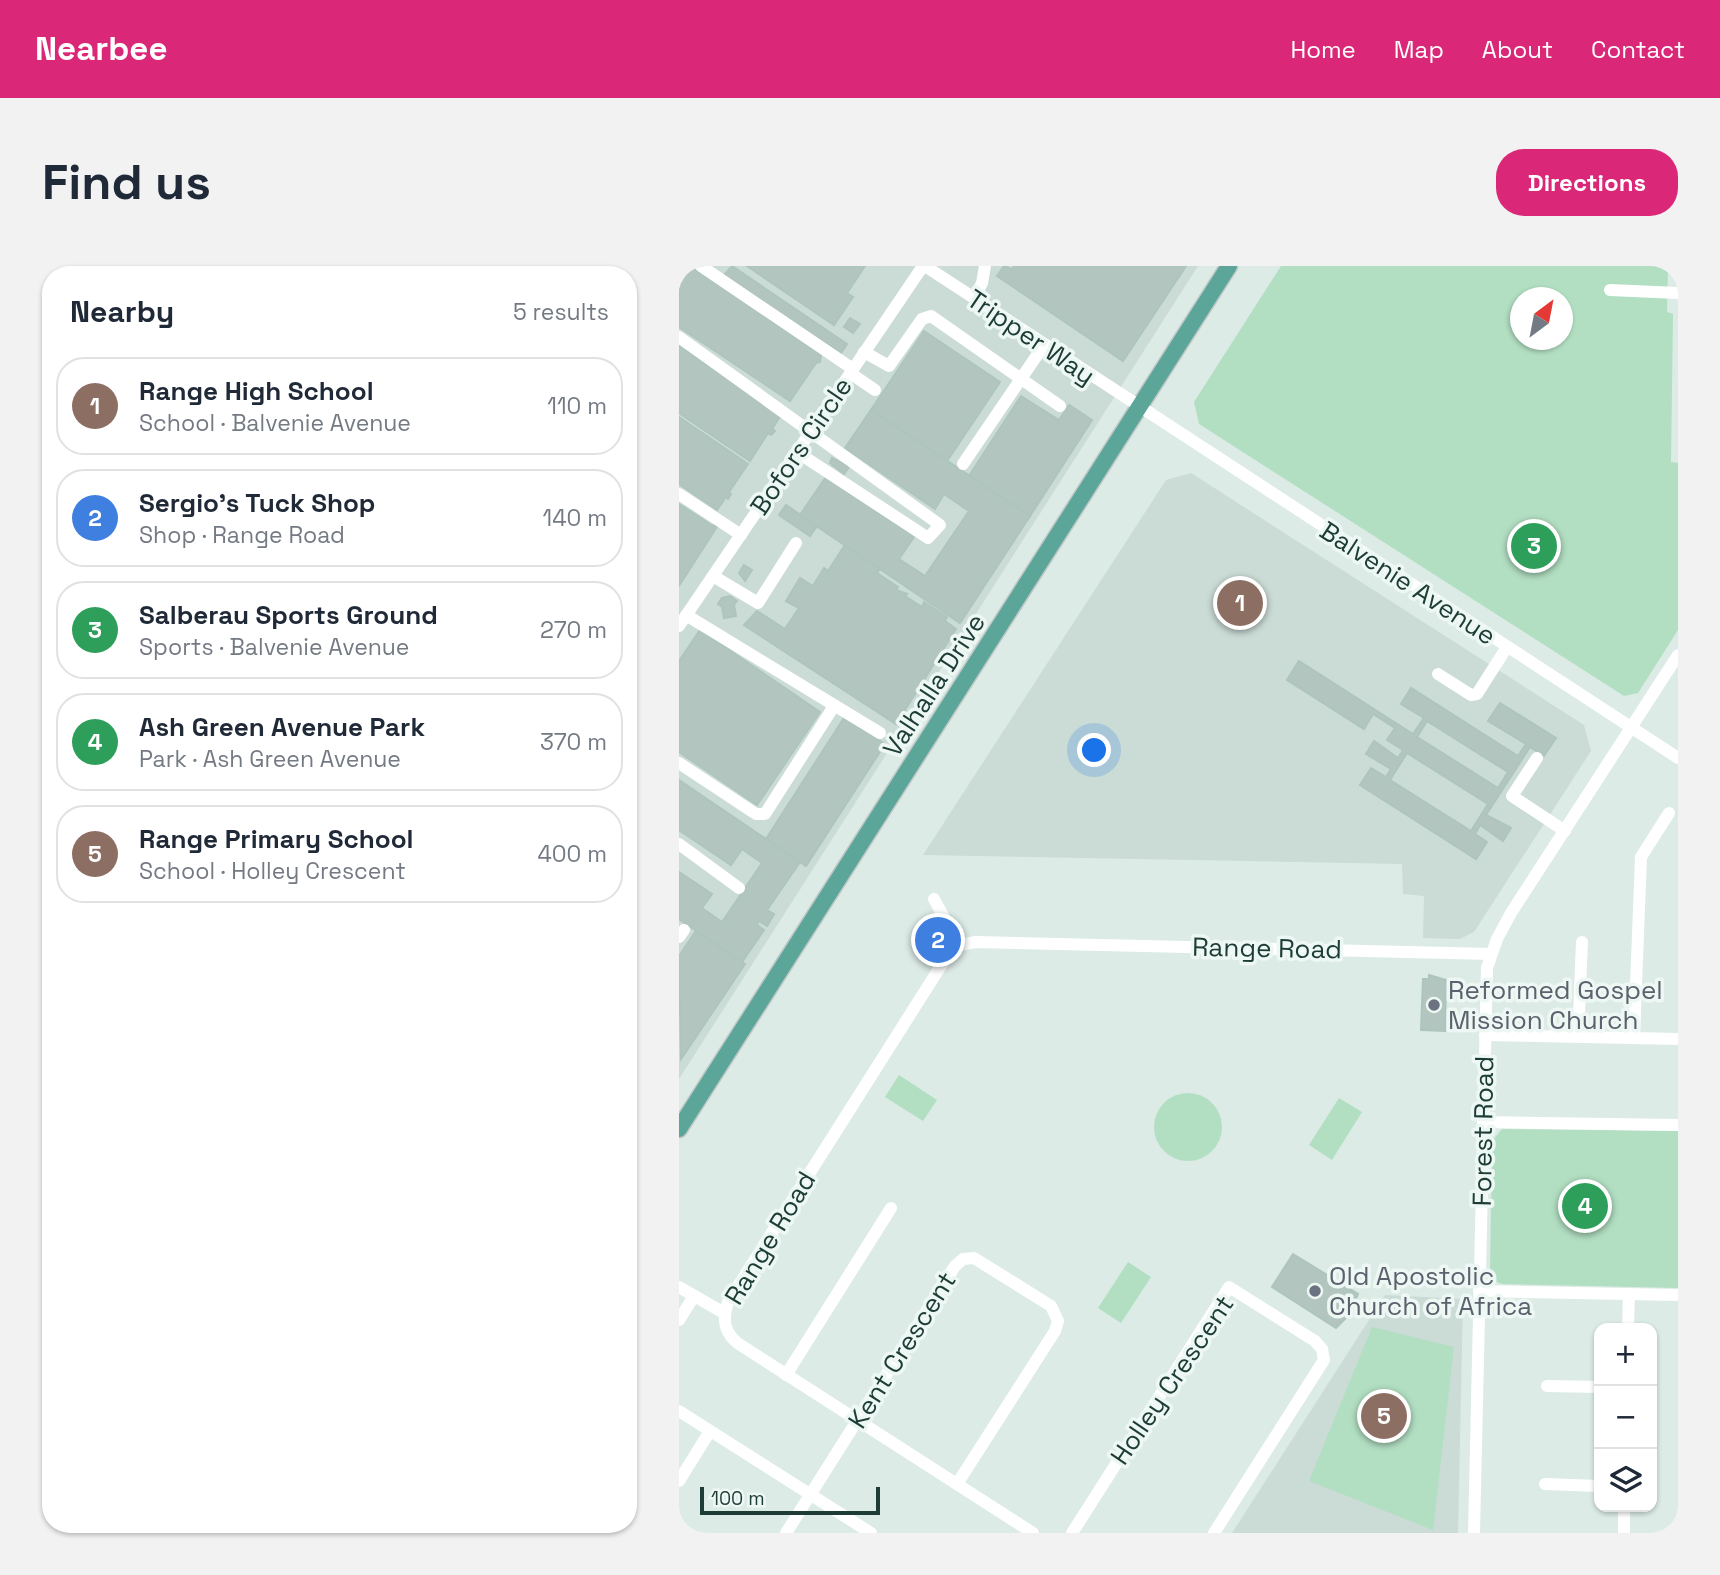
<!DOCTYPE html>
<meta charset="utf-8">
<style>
:root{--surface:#fff;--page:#f2f2f3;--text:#1f2937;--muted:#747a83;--line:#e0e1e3;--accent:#db2777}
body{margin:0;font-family:"Space Grotesk",sans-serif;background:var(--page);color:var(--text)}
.controls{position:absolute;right:21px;bottom:21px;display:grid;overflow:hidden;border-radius:14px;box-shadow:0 2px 5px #0004}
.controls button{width:63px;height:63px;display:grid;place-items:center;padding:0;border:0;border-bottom:2px solid var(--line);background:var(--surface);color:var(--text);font:35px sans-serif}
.compass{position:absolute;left:831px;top:21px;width:63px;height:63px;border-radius:50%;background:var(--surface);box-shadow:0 2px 5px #0004;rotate:32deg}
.scale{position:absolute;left:21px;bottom:18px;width:180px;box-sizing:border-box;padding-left:7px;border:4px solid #1d3c36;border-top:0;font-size:19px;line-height:24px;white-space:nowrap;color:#1d3c36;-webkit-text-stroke:5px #edf7f3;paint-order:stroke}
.you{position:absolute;left:416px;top:485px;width:24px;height:24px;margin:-18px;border:5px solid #fff;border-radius:50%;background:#1a73e8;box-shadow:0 0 0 10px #1a73e833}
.badge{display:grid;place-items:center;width:46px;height:46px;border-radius:50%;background:var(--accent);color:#fff;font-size:23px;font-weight:700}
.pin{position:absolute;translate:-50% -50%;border:4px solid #fff;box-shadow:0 2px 7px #0006}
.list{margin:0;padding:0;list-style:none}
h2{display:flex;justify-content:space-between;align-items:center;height:91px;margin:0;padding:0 28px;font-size:30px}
h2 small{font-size:23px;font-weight:400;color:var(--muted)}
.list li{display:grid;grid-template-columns:46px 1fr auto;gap:21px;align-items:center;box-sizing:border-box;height:98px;margin:0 14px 14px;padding:0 14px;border:2px solid var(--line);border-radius:28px}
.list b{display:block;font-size:26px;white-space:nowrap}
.list p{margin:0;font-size:23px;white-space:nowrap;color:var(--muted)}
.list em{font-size:23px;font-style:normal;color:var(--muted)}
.icon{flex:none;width:38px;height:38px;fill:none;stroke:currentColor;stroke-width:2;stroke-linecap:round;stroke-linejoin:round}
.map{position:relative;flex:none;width:999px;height:1267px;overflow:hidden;border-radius:28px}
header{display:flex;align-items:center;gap:42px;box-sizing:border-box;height:98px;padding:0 35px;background:var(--accent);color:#fff}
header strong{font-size:33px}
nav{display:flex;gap:38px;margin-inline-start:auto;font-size:24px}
.intro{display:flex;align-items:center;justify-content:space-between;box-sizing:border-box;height:168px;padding:0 42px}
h1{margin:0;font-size:49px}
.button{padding:18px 32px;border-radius:28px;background:var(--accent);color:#fff;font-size:24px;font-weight:700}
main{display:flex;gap:42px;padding:0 42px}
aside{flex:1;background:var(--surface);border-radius:28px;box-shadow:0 2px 5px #0004}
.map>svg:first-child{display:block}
.built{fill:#cbdbd5}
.green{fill:#b2dfc2;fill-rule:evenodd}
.building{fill:#b2c6bf;stroke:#aec5be;stroke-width:2;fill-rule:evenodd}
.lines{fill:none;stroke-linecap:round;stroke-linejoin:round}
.major-casing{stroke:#c0c8c7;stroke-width:19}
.minor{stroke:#fff;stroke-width:12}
.major{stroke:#5ca699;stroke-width:16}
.worship-dot{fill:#6b7280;stroke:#edf7f3;stroke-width:2.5}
.labels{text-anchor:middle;stroke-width:7;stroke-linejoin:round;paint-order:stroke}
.street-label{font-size:26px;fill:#1d3c36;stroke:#edf7f3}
.worship-label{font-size:26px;fill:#5b616d;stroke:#edf7f3;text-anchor:start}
</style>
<header>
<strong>Nearbee</strong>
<nav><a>Home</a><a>Map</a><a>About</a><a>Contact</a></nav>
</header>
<div class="intro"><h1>Find us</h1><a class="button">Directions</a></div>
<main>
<aside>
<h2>Nearby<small>5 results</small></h2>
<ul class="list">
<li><span class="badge" style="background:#8d6e63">1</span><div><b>Range High School</b><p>School · Balvenie Avenue</p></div><em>110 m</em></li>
<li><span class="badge" style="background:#3f7fe0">2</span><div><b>Sergio's Tuck Shop</b><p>Shop · Range Road</p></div><em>140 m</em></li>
<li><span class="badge" style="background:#2e9e5b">3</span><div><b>Salberau Sports Ground</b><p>Sports · Balvenie Avenue</p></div><em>270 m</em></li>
<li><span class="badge" style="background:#2e9e5b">4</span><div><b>Ash Green Avenue Park</b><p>Park · Ash Green Avenue</p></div><em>370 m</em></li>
<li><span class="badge" style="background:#8d6e63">5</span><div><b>Range Primary School</b><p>School · Holley Crescent</p></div><em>400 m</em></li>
</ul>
</aside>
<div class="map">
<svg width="999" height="1267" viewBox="0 0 999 1267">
<rect width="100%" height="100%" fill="#dcebe6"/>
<!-- built -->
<g class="built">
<path d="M 0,0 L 519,0 L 0,813 Z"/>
<path d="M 512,207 L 905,459 L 912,485 L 795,666 L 781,673 L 744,672 L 745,630 L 724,628 L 723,598 L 244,589 L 487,214 Z"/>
<path d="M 706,1029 L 784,1033 L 779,1267 L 553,1267 Z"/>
</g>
<!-- green -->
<g class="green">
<path d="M 602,0 L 989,0 L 988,46 L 994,48 L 992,196 L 999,197 L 999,364 L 959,427 L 945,430 L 520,158 L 515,136 ZM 842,32 L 884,32 L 884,74 L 842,74 Z"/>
<path d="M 220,809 L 258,834 L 244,855 L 206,831 Z"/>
<circle cx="509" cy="861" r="34"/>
<path d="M 660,832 L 683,846 L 653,894 L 630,879 Z"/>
<path d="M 823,863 L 999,865 L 999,1022 L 823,1018 L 815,1015 L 811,1006 L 813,875 Z"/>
<path d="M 449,996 L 472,1011 L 442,1057 L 419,1042 Z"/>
<path d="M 693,1061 L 775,1081 L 754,1264 L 630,1215 Z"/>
</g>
<!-- building -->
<g class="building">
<path d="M 0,0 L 11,0 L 142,89 L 141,96 L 137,97 L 111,135 L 0,61 Z"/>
<path d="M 53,0 L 168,78 L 162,87 L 45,9 Z"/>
<path d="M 68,0 L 186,0 L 168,27 L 174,31 L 155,59 Z"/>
<path d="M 325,0 L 335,4 L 334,0 L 507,0 L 444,95 L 318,10 Z"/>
<path d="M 171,52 L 181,58 L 174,67 L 165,61 Z"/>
<path d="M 245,65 L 321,116 L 268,195 L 192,144 Z"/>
<path d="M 0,80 L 102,149 L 93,163 L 96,165 L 92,169 L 89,167 L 71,195 L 0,147 Z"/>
<path d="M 342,130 L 380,154 L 390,139 L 413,154 L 351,250 L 290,210 Z"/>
<path d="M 192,144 L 351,250 L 281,357 L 121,249 L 147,211 L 235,271 L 220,293 L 246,310 L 290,245 L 265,228 L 256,243 L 166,182 Z"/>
<path d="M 0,151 L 69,198 L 50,226 L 52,228 L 49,233 L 47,231 L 38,244 L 0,218 Z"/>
<path d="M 153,192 L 170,201 L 165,208 L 151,197 Z"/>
<path d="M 0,238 L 34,260 L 36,257 L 39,259 L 0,320 Z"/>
<path d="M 107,239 L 138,260 L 131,270 L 100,249 Z"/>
<path d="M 166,279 L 201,303 L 198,307 L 219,321 L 217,324 L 228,328 L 226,330 L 243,341 L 245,336 L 268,351 L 266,355 L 277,363 L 217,458 L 65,359 L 78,345 L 106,363 L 120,342 L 107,335 L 121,312 L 134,320 L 145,302 L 149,305 Z"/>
<path d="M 65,299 L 73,304 L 66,315 L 60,307 Z"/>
<path d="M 51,330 L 58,335 L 55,339 L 57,350 L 45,352 L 43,341 L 39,338 L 43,332 Z"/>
<path d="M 21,364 L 141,446 L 78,539 L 0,486 L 0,395 Z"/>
<path d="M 620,395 L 734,468 L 745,452 L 722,438 L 732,422 L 839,490 L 847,478 L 809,455 L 821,437 L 877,472 L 865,490 L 851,481 L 807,549 L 832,562 L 824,575 L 801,559 L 796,568 L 808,576 L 797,593 L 681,519 L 692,502 L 707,511 L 712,503 L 687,488 L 695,475 L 719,492 L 724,484 L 708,474 L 716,462 L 694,448 L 685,463 L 608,414 ZM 748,455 L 829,506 L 819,522 L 738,471 ZM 728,487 L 809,538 L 792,565 L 711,514 Z"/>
<path d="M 165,452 L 206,478 L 127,600 L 87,573 Z"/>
<path d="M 0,514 L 121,596 L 88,644 L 95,648 L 88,660 L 80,655 L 78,659 L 85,664 L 63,696 L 0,653 L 0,606 L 33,628 L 23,642 L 43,656 L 83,597 L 63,583 L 52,599 L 0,564 Z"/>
<path d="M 17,665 L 66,698 L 2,793 L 0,690 Z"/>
<path d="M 750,709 L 767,714 L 766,765 L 742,764 L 744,713 L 750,713 Z"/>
<path d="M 614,988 L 679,1028 L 671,1048 L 657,1062 L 593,1021 Z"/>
</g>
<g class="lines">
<defs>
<path id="major" d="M 0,863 L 550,0"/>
</defs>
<!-- major casing -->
<use href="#major" class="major-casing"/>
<!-- minor -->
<g class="minor">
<path d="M 22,0 L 174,103"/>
<path d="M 246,0 L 999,492"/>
<path d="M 931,24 L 999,27"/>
<path d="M 295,32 L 303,17 L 306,0"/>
<path d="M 0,71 L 261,259 L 249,272 L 118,186"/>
<path d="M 185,86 L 210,100 L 243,53 L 252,50 L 381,140"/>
<path d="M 171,107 L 196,124"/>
<path d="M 284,198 L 365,79"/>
<path d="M 0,228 L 62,269"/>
<path d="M 34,310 L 79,337 L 117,277"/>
<path d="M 7,349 L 201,467"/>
<path d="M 0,360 L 244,0"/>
<path d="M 759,408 L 792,429 L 798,428 L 828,381"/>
<path d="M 858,492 L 833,530 L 886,565"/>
<path d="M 0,497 L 77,548 L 86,548 L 155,440"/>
<path d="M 0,578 L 60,622"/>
<path d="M 255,633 L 280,679"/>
<path d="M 0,671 L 5,664"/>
<path d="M 806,769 L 999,773"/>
<path d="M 899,771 L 903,676"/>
<path d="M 955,772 L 962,591 L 990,547"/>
<path d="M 804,856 L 999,859"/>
<path d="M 0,1021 L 45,1047"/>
<path d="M 800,1025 L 999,1029"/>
<path d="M 0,1054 L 15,1030"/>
<path d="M 949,1062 L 950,1028"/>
<path d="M 107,1109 L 212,942"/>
<path d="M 868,1120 L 920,1121"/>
<path d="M 0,1145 L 192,1267"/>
<path d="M 0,1215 L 31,1165"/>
<path d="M 866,1218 L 920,1220"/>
<path d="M 107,1267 L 276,1000 L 284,993 L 295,992 L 372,1040 L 379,1055 L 376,1065 L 278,1218"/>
<path d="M 354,1267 L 60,1078 C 45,1067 43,1053 49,1036 L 270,687 L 280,679 L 297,676 L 812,688"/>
<path d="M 393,1267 L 550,1021 L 636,1075 L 643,1083 L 645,1094 L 535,1267"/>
<path d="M 795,1267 L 808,702 L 818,673 L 832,647 L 999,389"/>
<path d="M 945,1267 L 945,1241"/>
</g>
<!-- major -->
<use href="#major" class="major"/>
</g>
<!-- markers -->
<g class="worship-dot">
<circle cx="755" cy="739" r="7"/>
<circle cx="636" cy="1025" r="7"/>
</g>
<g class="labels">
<!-- street labels -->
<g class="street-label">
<text transform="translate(352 71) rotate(34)" y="9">Tripper Way</text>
<text transform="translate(122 180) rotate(-56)" y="9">Bofors Circle</text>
<text transform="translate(729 317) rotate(33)" y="9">Balvenie Avenue</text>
<text transform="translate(255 419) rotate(-57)" y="9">Valhalla Drive</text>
<text transform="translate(588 682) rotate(1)" y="9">Range Road</text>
<text transform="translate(804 865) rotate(-89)" y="9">Forest Road</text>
<text transform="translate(91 972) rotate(-59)" y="9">Range Road</text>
<text transform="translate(223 1084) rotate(-58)" y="9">Kent Crescent</text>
<text transform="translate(493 1114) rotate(-56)" y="9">Holley Crescent</text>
</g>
<!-- worship labels -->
<g class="worship-label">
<text x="769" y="733">Reformed Gospel<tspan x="769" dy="30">Mission Church</tspan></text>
<text x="650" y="1019">Old Apostolic<tspan x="650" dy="30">Church of Africa</tspan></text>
</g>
</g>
</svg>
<div class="controls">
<button>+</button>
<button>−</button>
<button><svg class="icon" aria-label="layers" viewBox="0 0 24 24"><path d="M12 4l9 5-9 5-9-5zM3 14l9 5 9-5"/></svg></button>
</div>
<svg class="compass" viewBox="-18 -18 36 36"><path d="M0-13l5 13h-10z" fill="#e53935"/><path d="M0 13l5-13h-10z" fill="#747a83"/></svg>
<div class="scale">100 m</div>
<div class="you"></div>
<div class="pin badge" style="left:561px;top:337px;background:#8d6e63">1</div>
<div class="pin badge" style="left:259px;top:674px;background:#3f7fe0">2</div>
<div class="pin badge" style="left:855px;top:280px;background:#2e9e5b">3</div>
<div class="pin badge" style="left:906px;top:940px;background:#2e9e5b">4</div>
<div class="pin badge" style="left:705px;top:1150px;background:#8d6e63">5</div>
</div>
</main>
